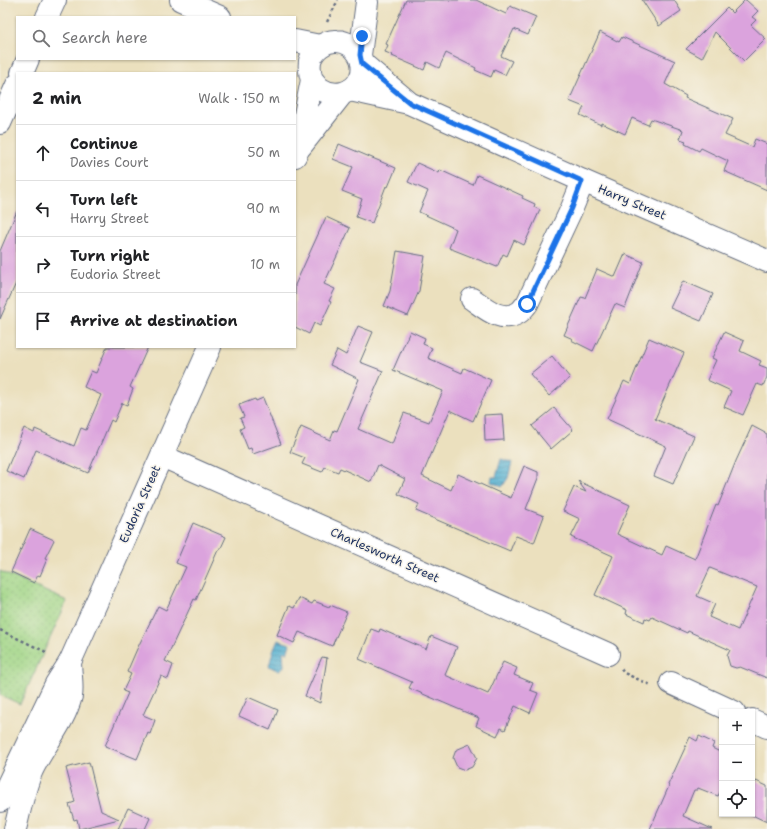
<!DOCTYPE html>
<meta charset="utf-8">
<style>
:root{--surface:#fff;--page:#f6f6f6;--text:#202124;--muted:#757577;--line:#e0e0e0}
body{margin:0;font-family:"Shantell Sans",sans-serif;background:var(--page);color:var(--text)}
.controls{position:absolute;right:12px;bottom:12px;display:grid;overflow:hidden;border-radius:0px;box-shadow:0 1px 3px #0004}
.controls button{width:36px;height:36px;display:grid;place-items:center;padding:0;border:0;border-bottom:1px solid var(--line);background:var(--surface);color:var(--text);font:20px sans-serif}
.stop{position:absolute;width:12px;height:12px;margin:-9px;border:3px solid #1a73e8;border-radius:50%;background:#fff}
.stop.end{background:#1a73e8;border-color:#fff;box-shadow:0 1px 4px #0008}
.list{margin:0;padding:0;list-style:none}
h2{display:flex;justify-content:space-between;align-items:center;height:52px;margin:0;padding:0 16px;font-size:17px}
h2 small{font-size:13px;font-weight:400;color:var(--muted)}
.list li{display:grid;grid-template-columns:26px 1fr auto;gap:12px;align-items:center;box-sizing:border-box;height:56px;padding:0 16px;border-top:1px solid var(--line)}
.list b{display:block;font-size:15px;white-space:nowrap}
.list p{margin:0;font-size:13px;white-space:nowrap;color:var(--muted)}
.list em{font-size:13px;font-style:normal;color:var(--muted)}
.icon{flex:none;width:22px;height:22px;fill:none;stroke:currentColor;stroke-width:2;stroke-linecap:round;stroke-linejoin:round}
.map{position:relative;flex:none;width:767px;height:829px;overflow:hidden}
.search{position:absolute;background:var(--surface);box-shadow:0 1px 3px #0004;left:16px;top:16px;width:280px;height:44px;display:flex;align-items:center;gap:10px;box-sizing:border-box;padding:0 14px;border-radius:0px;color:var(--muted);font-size:15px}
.panel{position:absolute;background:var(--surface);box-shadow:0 1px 3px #0004;left:16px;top:72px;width:280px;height:276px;border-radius:0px}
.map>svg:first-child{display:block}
.park{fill:url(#park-dots);stroke:#5e8272}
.water{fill:url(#water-rules);stroke:#377098}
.building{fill:#dba3dd;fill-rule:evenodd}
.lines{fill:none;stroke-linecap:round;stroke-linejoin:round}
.street-casing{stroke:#646d80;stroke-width:24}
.secondary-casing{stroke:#646d80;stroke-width:24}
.path{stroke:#646d80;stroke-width:2.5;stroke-dasharray:3 3;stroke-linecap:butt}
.street{stroke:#fff;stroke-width:22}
.secondary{stroke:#fff;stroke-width:22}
.route{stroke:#1a73e8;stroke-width:5}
.labels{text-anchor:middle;stroke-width:3;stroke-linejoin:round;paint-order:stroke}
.street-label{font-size:12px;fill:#1b2f5e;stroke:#f7f3e8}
</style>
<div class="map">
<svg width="767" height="829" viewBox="0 0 767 829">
<defs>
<pattern id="park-dots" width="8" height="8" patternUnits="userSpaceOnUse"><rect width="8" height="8" fill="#a0d586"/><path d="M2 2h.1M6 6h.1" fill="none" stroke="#89b776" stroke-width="1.8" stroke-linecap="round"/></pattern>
<pattern id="water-rules" width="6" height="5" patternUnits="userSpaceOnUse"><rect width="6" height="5" fill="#53b0d1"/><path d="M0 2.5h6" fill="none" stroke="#4490ad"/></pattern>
</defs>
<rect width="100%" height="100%" fill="#f7f3e8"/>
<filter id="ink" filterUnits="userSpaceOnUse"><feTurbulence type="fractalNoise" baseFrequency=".025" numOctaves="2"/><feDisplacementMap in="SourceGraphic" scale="8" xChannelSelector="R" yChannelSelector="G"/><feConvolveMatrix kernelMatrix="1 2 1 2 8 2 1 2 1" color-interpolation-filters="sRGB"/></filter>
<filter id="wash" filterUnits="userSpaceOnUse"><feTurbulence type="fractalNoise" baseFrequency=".012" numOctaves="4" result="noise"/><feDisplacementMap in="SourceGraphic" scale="16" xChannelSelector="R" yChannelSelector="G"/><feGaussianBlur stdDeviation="0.9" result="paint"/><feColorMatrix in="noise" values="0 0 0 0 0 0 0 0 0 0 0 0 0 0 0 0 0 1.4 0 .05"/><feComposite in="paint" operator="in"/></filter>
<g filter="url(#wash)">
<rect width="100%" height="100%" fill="#ebe0be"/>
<!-- park -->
<path class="park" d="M 0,571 L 67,601 L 20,704 L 0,695 Z"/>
<!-- water -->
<g class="water">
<path d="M 501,459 L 512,462 L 508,478 L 502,487 L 491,482 L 492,477 L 496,477 Z"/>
<path d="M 278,640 L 290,644 L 287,654 L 285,651 L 283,652 L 284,666 L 282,669 L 279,671 L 269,666 L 273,651 Z"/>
</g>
<g id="blocks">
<!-- building -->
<g class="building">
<path d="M 406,0 L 476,0 L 506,14 L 510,6 L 536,17 L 528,35 L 514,29 L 501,56 L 512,61 L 505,75 L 494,70 L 491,77 L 475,70 L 476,68 L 446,53 L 439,68 L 427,62 L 424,70 L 392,56 L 393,55 L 385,52 L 388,45 L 386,44 Z"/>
<path d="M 642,0 L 674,0 L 681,11 L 659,26 Z"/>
<path d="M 745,0 L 746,0 L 758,11 L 752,17 L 756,20 L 751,25 L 766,39 L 744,61 L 715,32 L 702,58 L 686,49 L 727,8 L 732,13 Z"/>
<path d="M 600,32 L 619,42 L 622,37 L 675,61 L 665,84 L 686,96 L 685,98 L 733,119 L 725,135 L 752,147 L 755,139 L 767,144 L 767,190 L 724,171 L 728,161 L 701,148 L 699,151 L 685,144 L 686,141 L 680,139 L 683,130 L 651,119 L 648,125 L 632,118 L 625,134 L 601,123 L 601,125 L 580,115 L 584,107 L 569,101 Z"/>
<path d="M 339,144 L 396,168 L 388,187 L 386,186 L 372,223 L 356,217 L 362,199 L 342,191 L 353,167 L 333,159 Z"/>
<path d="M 417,163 L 439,173 L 440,170 L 473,185 L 477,175 L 523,196 L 522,198 L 535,204 L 534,207 L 540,210 L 524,245 L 514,240 L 507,256 L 503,254 L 497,267 L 449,248 L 456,229 L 419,212 L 428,191 L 408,182 Z"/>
<path d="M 17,211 L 17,281 L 0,319 L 0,251 Z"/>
<path d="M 326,217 L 350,228 L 324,284 L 335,289 L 329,301 L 331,302 L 320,326 L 314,323 L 309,334 L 295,327 L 295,285 Z"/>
<path d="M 397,251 L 425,256 L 419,291 L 408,316 L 384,306 L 390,291 Z"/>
<path d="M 625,254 L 643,262 L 625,308 L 615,304 L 593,351 L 571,340 L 573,339 L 564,335 L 581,297 L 585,298 L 597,269 L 615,277 Z"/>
<path d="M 683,281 L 713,294 L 701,321 L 670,308 Z"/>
<path d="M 358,326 L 373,332 L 360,362 L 383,371 L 358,429 L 392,444 L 404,413 L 429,422 L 443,391 L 393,370 L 410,331 L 425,338 L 423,344 L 432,348 L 428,358 L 462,373 L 464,368 L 491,380 L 473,421 L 450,410 L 422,476 L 451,490 L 458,474 L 511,498 L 524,466 L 538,472 L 538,478 L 526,509 L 544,516 L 534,543 L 516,536 L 510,551 L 416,511 L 419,504 L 398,494 L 405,479 L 378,465 L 371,482 L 340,468 L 338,472 L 325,467 L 322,472 L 302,464 L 305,458 L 290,452 L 301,427 L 330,440 L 334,430 L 337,431 L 359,379 L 330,365 L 337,350 L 346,355 Z"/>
<path d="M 724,332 L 744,341 L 740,351 L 761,361 L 759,365 L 767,368 L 767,377 L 763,386 L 757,384 L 743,415 L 724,407 L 731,391 L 707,380 L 716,360 L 712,358 Z"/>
<path d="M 649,338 L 684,353 L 655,419 L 694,436 L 673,484 L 654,476 L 666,446 L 607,419 L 624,381 L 630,384 Z"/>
<path d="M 107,347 L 148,347 L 130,387 L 133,389 L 127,405 L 122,403 L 114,422 L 111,420 L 88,473 L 36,450 L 24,479 L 6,471 L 24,428 L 34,433 L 35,429 L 74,446 L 81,428 L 86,430 L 101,395 L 84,387 L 91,371 L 96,373 Z"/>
<path d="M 552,356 L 570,378 L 549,396 L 530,374 Z"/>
<path d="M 263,398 L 281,444 L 253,454 L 251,448 L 248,449 L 240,429 L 244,427 L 240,418 L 244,417 L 239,405 L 255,399 L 256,401 Z"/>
<path d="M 554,408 L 573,430 L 551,449 L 532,426 Z"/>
<path d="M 502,414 L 504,440 L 485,441 L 484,415 Z"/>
<path d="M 752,426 L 767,434 L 767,678 L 740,667 L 736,668 L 730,666 L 727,656 L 730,650 L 688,631 L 687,633 L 652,617 L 650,620 L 645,618 L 644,622 L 626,614 L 627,610 L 595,595 L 613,556 L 571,537 L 580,519 L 563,511 L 574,487 L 586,492 L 578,481 L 630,505 L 617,534 L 662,555 L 666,546 L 695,559 L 716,505 L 718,506 L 736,461 ZM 710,568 L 757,587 L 738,630 L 709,617 L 715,604 L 697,596 Z"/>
<path d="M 193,523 L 226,537 L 220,550 L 218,550 L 196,600 L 194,599 L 165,661 L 173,665 L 168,679 L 161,676 L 143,715 L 155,720 L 150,734 L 148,733 L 137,759 L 105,746 L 128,693 L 123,691 L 131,674 L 127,672 L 137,649 L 158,606 L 166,610 L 186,567 L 176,563 Z"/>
<path d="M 30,529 L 54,540 L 45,558 L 47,559 L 40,576 L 38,575 L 34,583 L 11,572 Z"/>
<path d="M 299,598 L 312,604 L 314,601 L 329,607 L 330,605 L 347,612 L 332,646 L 299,632 L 294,643 L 277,635 L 289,606 L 294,608 Z"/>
<path d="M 371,629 L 379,632 L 380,629 L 426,649 L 431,636 L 457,647 L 445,675 L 488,694 L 503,662 L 517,668 L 514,675 L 533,683 L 530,690 L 538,693 L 530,713 L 515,706 L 505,730 L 501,728 L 497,736 L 476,726 L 479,718 L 409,688 L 412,682 L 359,659 Z"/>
<path d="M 322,657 L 327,658 L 320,703 L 305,696 Z"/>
<path d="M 248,697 L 278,710 L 270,730 L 239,716 Z"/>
<path d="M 699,736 L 714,743 L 712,748 L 722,753 L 722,788 L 718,796 L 698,788 L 697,790 L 694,790 L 683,816 L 712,829 L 650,829 L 669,786 L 668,785 L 690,737 L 697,741 Z"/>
<path d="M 470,744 L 477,758 L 472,767 L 465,770 L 457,767 L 453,758 L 456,750 Z"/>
<path d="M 89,762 L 101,811 L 119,819 L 79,829 L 77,819 L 74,820 L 69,804 L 75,802 L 66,768 Z"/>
<path d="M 756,781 L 767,786 L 767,822 L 752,815 L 752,790 Z"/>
<path d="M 128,808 L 150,818 L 145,829 L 118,829 Z"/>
</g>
</g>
</g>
<g filter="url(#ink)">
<use href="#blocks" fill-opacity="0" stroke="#646d80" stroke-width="1"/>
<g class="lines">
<defs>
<g id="street">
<path d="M 47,17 L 55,0"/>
<path d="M 22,73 L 28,59"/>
<path d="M 0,123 L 17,85"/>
<path d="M 472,299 C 485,308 501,323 518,313 C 521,312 524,307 527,304 L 572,208 L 583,181"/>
<path d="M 162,456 L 608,654"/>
<path d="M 671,683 L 734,712"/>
<path d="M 752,720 L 767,727"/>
</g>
<g id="secondary">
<path d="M 181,0 L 220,17"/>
<path d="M 295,41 L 320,46"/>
<path d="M 360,55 L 367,2"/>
<path d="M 363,64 L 407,101"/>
<path d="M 350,90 L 409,103 L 583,181 L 767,261"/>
<path d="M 301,146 L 342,94"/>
<path d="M 295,156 L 298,150 L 312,80 C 310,74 309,68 310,61 C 313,50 325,40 337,41 C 356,42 368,62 360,79 C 353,94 334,98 321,89 C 317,87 315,82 312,80"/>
<path d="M 0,801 L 56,684 L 70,662 L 210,347"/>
<path d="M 15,829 C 20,809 24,788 32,770 C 44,745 64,723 71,696 C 73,687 70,671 70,662"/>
</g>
</defs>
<!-- street casing -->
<use href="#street" class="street-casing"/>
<!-- secondary casing -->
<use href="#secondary" class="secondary-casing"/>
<!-- path -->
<g class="path">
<path d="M 327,22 L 338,0"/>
<path d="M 0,630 L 48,653"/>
<path d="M 621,669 L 624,673 L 651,685"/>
</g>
<!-- street -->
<use href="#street" class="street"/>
<!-- secondary -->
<use href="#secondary" class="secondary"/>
</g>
</g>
<g class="lines" filter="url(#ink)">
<!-- route -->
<path class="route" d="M 362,36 L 360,55 L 362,64 L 410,103 L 582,181 L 572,208 L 527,304"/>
</g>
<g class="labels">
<!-- street labels -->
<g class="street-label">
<text transform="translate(632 202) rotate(23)" y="4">Harry Street</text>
<text transform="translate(140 504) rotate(-66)" y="4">Eudoria Street</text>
<text transform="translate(385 555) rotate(24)" y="4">Charlesworth Street</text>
</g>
</g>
</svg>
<div class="controls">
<button>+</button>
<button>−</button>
<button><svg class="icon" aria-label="locate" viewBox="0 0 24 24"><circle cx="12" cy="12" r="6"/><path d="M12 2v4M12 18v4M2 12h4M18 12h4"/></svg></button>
</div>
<div class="stop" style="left:527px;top:304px"></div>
<div class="stop end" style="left:362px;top:36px"></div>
<div class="search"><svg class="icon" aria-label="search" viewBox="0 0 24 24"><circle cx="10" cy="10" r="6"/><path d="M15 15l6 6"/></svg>Search here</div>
<section class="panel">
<h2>2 min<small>Walk · 150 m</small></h2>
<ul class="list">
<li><svg class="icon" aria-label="ahead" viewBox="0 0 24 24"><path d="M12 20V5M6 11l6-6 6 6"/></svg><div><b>Continue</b><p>Davies Court</p></div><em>50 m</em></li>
<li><svg class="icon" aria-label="left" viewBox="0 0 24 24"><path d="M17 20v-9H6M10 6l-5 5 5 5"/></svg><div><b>Turn left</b><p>Harry Street</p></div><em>90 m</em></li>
<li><svg class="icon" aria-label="right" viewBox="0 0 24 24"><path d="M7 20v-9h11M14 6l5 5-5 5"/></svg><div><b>Turn right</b><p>Eudoria Street</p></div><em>10 m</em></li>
<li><svg class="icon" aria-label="arrive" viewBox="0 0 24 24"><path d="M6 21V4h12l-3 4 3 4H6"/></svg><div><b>Arrive at destination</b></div></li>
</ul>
</section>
</div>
